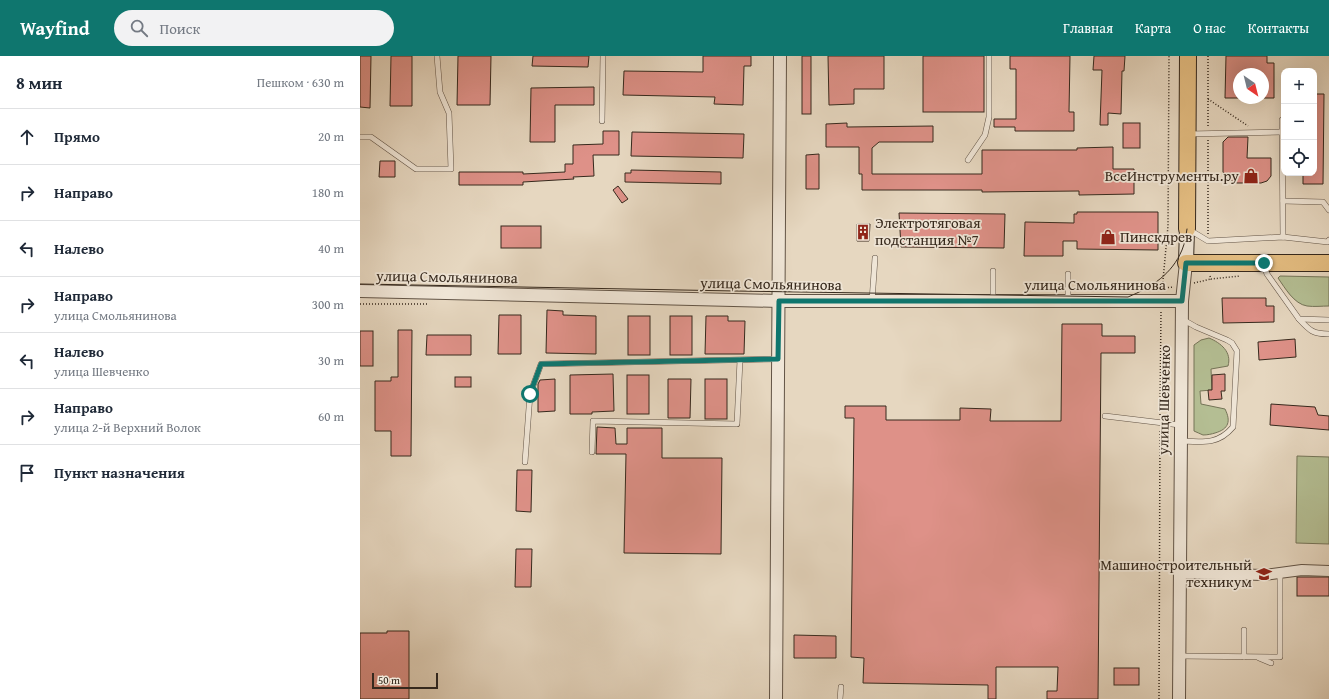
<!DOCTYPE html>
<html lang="ru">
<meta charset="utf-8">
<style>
:root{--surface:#fff;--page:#f2f2f3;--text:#1f2937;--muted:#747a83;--line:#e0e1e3;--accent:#0f766e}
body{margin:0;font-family:"Gentium Book Plus",serif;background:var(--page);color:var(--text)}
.controls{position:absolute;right:12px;top:12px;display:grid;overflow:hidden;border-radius:8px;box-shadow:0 4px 16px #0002}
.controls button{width:36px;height:36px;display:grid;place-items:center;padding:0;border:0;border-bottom:1px solid var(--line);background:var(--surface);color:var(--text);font:20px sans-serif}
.compass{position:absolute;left:873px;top:12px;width:36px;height:36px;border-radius:50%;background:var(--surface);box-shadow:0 4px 16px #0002;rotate:145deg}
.scale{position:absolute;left:12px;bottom:10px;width:66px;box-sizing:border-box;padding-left:4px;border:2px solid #36291d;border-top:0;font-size:11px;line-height:14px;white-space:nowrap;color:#36291d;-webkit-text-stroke:3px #efe5d6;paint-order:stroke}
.stop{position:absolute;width:12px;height:12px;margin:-9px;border:3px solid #0f766e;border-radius:50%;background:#fff}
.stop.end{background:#0f766e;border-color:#fff;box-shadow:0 1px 4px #0008}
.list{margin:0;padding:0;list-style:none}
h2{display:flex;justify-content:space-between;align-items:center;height:52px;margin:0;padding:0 16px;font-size:17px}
h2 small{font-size:13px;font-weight:400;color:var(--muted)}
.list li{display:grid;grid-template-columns:26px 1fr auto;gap:12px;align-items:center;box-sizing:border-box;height:56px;padding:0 16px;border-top:1px solid var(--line)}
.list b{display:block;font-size:15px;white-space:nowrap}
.list p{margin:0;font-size:13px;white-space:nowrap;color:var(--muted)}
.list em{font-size:13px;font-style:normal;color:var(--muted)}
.icon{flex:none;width:22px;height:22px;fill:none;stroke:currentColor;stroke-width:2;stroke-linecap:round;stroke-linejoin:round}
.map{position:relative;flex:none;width:969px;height:643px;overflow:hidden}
header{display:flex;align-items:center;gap:24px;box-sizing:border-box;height:56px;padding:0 20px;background:var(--accent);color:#fff}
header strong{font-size:19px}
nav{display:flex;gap:22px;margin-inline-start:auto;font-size:14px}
.search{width:280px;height:36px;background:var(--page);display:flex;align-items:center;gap:10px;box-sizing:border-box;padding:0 14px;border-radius:22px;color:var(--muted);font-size:15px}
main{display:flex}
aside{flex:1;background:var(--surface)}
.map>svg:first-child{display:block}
.green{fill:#b4be93;stroke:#757458}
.building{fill:#de9188;stroke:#36291d}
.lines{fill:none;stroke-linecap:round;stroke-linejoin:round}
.service-casing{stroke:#625446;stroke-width:6}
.minor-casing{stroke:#625446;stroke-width:12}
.tertiary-casing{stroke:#625446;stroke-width:14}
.secondary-casing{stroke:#36291d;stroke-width:16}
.primary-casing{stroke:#36291d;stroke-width:18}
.path{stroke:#36291d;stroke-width:1.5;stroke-dasharray:1 2;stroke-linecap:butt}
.service{stroke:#efe5d6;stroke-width:5}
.minor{stroke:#efe5d6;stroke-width:10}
.tertiary{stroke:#efe5d6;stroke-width:12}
.secondary{stroke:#efe5d6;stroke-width:14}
.primary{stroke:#e3bc80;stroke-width:16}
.tram{stroke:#36291d;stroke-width:1}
.route{stroke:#0f766e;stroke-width:5}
.labels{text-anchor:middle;stroke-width:3.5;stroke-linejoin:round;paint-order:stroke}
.poi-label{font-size:15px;fill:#36291d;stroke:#efe5d6;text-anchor:end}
.street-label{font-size:15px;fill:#36291d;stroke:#efe5d6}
</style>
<header>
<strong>Wayfind</strong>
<div class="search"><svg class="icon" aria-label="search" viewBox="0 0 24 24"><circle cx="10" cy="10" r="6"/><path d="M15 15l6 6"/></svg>Поиск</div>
<nav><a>Главная</a><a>Карта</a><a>О нас</a><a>Контакты</a></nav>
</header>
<main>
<aside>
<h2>8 мин<small>Пешком · 630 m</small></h2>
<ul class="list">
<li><svg class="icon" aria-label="ahead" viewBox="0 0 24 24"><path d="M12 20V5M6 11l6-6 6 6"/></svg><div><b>Прямо</b></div><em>20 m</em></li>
<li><svg class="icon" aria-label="right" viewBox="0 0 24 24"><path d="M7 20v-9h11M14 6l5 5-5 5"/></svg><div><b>Направо</b></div><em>180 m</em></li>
<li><svg class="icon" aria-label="left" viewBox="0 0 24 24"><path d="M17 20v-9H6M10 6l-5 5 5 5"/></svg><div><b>Налево</b></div><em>40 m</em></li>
<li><svg class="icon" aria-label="right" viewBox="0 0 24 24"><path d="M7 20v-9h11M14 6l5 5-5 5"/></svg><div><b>Направо</b><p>улица Смольянинова</p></div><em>300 m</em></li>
<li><svg class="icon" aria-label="left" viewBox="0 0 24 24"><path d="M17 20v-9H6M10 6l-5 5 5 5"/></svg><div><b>Налево</b><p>улица Шевченко</p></div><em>30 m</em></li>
<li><svg class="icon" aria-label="right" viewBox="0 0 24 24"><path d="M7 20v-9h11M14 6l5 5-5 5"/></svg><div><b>Направо</b><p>улица 2-й Верхний Волок</p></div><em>60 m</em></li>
<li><svg class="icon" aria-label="arrive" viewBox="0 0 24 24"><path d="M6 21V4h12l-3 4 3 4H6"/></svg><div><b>Пункт назначения</b></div></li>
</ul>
</aside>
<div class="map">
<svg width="969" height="643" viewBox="0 0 969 643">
<rect width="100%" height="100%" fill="#e6d7c0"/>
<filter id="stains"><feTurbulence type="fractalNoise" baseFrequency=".005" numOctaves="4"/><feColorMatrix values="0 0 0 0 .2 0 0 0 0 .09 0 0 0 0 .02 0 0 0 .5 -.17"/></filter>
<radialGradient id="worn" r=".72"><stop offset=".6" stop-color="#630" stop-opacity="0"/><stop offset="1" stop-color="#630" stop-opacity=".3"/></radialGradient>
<!-- green -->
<g class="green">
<path d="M 920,220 L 969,221 L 969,250 C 962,250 954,251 947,250 C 934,248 925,232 918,222 Z"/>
<path d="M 849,282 C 861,287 872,296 868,310 L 851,313 L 852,334 L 840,335 L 841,348 L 865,353 C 871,365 869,373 855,377 C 852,378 847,379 843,379 C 840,378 837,376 834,375 L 834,289 L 841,284 Z"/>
<path d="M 937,400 L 969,401 L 969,488 L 936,487 Z"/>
</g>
<!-- building -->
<g class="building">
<path d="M 0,0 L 11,0 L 10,52 L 0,51 Z"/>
<path d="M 31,0 L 52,0 L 52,50 L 30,50 Z"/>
<path d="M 98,0 L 131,0 L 130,49 L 97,49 Z"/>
<path d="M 173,0 L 229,0 L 228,11 L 172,10 Z"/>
<path d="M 343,0 L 391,0 L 391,10 L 384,10 L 383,49 L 354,48 L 355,41 L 263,39 L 264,15 L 343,16 Z"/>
<rect x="442" y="0" width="9" height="58"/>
<path d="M 468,0 L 524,0 L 524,33 L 494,33 L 494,48 L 469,49 Z"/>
<rect x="563" y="0" width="61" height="56"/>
<path d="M 650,0 L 710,0 L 709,56 L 714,56 L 714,75 L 655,75 L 655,71 L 634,71 L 634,63 L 656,63 L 656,13 L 650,13 Z"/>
<path d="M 734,0 L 765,0 L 764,15 L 762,15 L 761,58 L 748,57 L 748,69 L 740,69 L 742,14 L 733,14 Z"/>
<path d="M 866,0 L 907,0 L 907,7 L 914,7 L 914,42 L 903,42 L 903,18 L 879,18 L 879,42 L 865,42 Z"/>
<path d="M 234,31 L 234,49 L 195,49 L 195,86 L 170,86 L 171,32 Z"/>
<path d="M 954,38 L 964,38 L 963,128 L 943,128 L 943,117 L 954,117 Z"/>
<path d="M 487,67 L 487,71 L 573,70 L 573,86 L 519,86 L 512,92 L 512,118 L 622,118 L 622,94 L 717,94 L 717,92 L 753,91 L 753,113 L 774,113 L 774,138 L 719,139 L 719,135 L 622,136 L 622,134 L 502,134 L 502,118 L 499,118 L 499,91 L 466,91 L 466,68 Z"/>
<rect x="763" y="67" width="17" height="25"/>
<path d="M 243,75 L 259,75 L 259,99 L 233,99 L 234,120 L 213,121 L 214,123 L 163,126 L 163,129 L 99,129 L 99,116 L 163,116 L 163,118 L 205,116 L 205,108 L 213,108 L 213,89 L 243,88 Z"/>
<path d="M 272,76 L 384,78 L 383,102 L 271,100 Z"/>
<path d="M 868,81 L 888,81 L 887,102 L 911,102 L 911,120 L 907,125 L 901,127 L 877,127 L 870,124 L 866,120 L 863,116 L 863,86 Z"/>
<path d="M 459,98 L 459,133 L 446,133 L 446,99 Z"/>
<path d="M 20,105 L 35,105 L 35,121 L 19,121 Z"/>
<path d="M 271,114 L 361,116 L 361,128 L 265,126 L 265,117 L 271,117 Z"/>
<path d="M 258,130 L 268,143 L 262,147 L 253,134 Z"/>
<path d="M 717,156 L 798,156 L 798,194 L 717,193 L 717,185 L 703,185 L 703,200 L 664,200 L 665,166 L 714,167 L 714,158 L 717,158 Z"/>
<path d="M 539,157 L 645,158 L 644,192 L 541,191 Z"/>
<path d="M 497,168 L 510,168 L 509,185 L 497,185 Z"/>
<rect x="141" y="170" width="40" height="22"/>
<path d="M 862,242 L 906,242 L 906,250 L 914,250 L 914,266 L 863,267 Z"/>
<path d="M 187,254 L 203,255 L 203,259 L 236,260 L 236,298 L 186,297 Z"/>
<path d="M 139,259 L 161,259 L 161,298 L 138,298 Z"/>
<rect x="268" y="260" width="22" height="39"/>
<rect x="310" y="260" width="22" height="39"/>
<path d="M 346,260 L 368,260 L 368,265 L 385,265 L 384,298 L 345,298 Z"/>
<path d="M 702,268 L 742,268 L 742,280 L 775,280 L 775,297 L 741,297 L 738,643 L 687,643 L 687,635 L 697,635 L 698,611 L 636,611 L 636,643 L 628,643 L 628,629 L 503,627 L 504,602 L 491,601 L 494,362 L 485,362 L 485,350 L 526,350 L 526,364 L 600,364 L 600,352 L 631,353 L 630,365 L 701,365 Z"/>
<path d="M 38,274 L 52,274 L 51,400 L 31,400 L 31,375 L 15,375 L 15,325 L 31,325 L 31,321 L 38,321 Z"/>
<rect x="0" y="275" width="13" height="35"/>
<path d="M 67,279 L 111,279 L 111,299 L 66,299 Z"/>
<path d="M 935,283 L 936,301 L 899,304 L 898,286 Z"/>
<path d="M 253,318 L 254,355 L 232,356 L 232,358 L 210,358 L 210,319 Z"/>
<path d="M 865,318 L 865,335 L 861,335 L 862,343 L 849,344 L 848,334 L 852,334 L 852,319 Z"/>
<rect x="267" y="319" width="22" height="39"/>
<rect x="95" y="321" width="16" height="10"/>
<path d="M 195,323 L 195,355 L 178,356 L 178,328 L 180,324 Z"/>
<path d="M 308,323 L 331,323 L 330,362 L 308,362 Z"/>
<rect x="345" y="323" width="22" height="40"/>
<path d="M 911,348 L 955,351 L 958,359 L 969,360 L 969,374 L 910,369 Z"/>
<path d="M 237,371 L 255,372 L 256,388 L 267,388 L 267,372 L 302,372 L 302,402 L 362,402 L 361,498 L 264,497 L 266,398 L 236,398 Z"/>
<path d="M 157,414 L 172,414 L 171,456 L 156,455 Z"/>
<path d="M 156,493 L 172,493 L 171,531 L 155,531 Z"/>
<rect x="937" y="521" width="32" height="19"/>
<path d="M 27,575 L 49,575 L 49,643 L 0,643 L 0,577 L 27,577 Z"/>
<path d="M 434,579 L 476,580 L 476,602 L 434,602 Z"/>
<rect x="754" y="612" width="25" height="17"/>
</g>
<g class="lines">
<defs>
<g id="service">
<path d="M 922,64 L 923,181"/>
<path d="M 242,65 L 243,0"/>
<path d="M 829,78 L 922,76"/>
<path d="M 0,81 L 11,81 L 56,113 L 91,113 L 89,57 L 80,36 L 77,0"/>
<path d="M 608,104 L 625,79 L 629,61 L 629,0"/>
<path d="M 923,145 L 963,146 L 969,154"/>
<path d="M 828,173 L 848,185 L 923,181 L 968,186 L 969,184"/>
<path d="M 904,210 L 907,218 L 939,263 L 969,264"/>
<path d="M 633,215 L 633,245"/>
<path d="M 512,245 L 515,202"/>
<path d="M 708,245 L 708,218"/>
<path d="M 939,263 C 950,275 953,278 969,278"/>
<path d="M 745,360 L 820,369"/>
<path d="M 821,385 C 842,386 858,389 873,371 L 877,295 L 872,287 L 867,284 L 836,271 L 822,263"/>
<path d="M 232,396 L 233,365 L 377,368 L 380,304"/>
<path d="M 165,406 L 170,338 L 181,308 L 418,303"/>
<path d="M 820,600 L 920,601 L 920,517"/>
<path d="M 884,601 L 884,574"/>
<path d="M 899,602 L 911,607"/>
<path d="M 480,643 L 481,631"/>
</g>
<path id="minor" d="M 821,517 L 904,519 L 942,514 L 969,515"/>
<g id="tertiary">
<path d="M 0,235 L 419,245 L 822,245"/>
<path d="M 416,643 L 420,0"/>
<path d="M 819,643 L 822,245 L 826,207"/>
</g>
<path id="secondary" d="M 826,207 L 827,173"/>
<g id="primary">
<path d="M 827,173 L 828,0"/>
<path d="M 826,207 L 969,207"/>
</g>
</defs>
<!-- service casing -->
<use href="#service" class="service-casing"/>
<!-- minor casing -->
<use href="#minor" class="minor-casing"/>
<!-- tertiary casing -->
<use href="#tertiary" class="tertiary-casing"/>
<!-- secondary casing -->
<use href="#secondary" class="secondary-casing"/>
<!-- primary casing -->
<use href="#primary" class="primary-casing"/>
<!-- path -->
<g class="path">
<path d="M 848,0 L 848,70"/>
<path d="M 848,43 L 888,70"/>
<path d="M 848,84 L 848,178"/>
<path d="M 850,220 L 851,223 L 880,220"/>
<path d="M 834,227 L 851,223"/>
<path d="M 802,232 L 814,231"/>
<path d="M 802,235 L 808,170 L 809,0"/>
<path d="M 0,248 L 67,248"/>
<path d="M 800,359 L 801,255"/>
<path d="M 799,643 L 800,373"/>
</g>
<!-- service -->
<use href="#service" class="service"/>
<!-- minor -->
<use href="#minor" class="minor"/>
<!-- tertiary -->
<use href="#tertiary" class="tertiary"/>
<!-- secondary -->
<use href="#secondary" class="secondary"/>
<!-- primary -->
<use href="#primary" class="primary"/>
<!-- tram -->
<path class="tram" d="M 0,228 L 375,235 L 768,241 C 792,231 812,218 822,194 C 825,187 826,179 827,173"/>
</g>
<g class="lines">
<!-- route -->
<path class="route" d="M 170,338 L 181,308 L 418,303 L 419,245 L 822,245 L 826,207 L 904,207"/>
</g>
<!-- icons -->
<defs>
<symbol id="shop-bare" viewBox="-9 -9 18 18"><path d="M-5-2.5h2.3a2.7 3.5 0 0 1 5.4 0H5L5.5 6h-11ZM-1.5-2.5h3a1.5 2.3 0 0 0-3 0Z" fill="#8f2418" stroke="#efe5d6" stroke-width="2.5" paint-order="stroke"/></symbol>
<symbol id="building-bare" viewBox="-9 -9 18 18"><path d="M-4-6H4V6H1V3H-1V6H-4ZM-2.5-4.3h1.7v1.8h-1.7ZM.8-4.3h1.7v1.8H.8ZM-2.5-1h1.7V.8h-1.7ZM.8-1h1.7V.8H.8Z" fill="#8f2418" stroke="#efe5d6" stroke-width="2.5" paint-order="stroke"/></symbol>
<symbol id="university-bare" viewBox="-9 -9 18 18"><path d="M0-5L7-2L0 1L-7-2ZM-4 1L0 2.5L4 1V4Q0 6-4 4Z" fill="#8f2418" stroke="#efe5d6" stroke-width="2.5" paint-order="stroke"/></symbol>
</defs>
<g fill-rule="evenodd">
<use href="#shop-bare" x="880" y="109" width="22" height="22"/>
<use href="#building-bare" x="492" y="165" width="22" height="22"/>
<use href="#shop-bare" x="737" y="170" width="22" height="22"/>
<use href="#university-bare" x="893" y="507" width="22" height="22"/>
</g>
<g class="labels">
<!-- poi labels -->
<g class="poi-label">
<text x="879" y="125">ВсеИнструменты.ру</text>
<text x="515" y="172" text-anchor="start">Электротяговая<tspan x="515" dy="17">подстанция №7</tspan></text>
<text x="760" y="186" text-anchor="start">Пинскдрев</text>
<text x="892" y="514">Машиностроительный<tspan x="892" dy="17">техникум</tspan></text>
</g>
<!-- street labels -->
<g class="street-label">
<text transform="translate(87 221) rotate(1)" y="5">улица Смольянинова</text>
<text transform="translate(411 228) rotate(1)" y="5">улица Смольянинова</text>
<text x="735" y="234">улица Смольянинова</text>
<text transform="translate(804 344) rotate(-89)" y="5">улица Шевченко</text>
</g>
</g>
<rect width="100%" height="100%" filter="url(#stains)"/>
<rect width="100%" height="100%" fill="url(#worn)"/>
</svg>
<div class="controls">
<button>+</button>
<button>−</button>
<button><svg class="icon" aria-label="locate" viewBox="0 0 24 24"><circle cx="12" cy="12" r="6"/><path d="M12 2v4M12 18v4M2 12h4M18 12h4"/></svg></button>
</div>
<svg class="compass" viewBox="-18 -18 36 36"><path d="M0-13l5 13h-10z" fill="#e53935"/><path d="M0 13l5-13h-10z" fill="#747a83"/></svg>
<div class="scale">50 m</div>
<div class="stop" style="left:170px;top:338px"></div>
<div class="stop end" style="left:904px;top:207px"></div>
</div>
</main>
